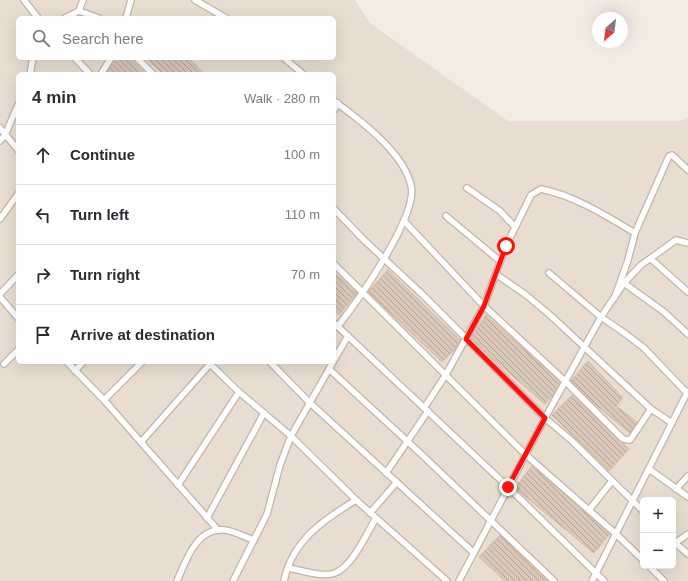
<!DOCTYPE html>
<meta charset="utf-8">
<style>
:root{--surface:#fff;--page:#f2f2f3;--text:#2b2b33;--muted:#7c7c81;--line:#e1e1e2}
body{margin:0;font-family:Helvetica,sans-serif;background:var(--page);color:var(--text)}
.controls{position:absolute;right:12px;bottom:12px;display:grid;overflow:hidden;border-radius:6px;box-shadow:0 4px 16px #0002}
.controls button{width:36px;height:36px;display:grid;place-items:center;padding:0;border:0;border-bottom:1px solid var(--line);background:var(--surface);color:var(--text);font:20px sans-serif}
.compass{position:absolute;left:592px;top:12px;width:36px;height:36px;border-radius:50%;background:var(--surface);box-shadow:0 4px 16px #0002;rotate:208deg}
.stop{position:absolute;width:12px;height:12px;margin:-9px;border:3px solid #ff100d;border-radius:50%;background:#fff}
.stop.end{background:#ff100d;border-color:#fff;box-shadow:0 1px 4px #0008}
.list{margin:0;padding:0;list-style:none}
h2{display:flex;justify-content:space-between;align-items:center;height:52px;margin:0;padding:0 16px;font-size:17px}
h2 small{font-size:13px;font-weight:400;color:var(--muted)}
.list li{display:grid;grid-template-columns:26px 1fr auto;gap:12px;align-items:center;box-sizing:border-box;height:60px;padding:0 16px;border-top:1px solid var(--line)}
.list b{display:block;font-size:15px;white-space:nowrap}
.list em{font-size:13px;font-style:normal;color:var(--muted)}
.icon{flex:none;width:22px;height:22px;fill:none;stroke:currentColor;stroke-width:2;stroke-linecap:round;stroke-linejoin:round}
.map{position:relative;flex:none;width:688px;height:581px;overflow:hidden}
.search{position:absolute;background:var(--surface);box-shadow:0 4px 16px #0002;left:16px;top:16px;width:320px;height:44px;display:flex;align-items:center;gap:10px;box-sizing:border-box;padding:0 14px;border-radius:6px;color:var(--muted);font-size:15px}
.panel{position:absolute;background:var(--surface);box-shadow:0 4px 16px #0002;left:16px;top:72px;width:320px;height:292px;border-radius:6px}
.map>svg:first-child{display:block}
.residential{fill:#e8ddd0;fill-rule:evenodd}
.building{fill:url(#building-back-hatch);stroke:#d1bca9}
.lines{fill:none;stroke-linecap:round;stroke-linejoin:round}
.minor-casing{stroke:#c2b5a7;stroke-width:8}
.minor{stroke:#fff;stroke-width:5.5}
.route{stroke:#ff100d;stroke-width:5}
</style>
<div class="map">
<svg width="688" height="581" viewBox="0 0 688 581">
<defs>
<pattern id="building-back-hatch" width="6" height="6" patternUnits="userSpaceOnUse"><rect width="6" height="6" fill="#d9c8ba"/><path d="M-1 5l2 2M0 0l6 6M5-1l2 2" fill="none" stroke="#b2a498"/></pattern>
</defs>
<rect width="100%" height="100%" fill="#f3ece2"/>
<!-- residential -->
<path class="residential" d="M 0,0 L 355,0 L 370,23 L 508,121 L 681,121 L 688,117 L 688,581 L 0,581 ZM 18,18 L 334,18 L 334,58 L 18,58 ZM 18,74 L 334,74 L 334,362 L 18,362 ZM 643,500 L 673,500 L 673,566 L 643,566 Z"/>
<!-- building -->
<g class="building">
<path d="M 117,58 L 129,58 L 146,74 L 106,74 Z"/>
<path d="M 146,58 L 189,58 L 205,74 L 163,74 Z"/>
<path d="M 388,270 L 460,340 L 456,348 L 442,362 L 368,292 Z"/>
<path d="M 334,272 L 357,293 L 339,315 L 334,310 Z"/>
<path d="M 486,315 L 560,382 L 553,395 L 545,404 L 493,359 L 471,338 Z"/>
<path d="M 588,361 L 623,398 L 616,406 L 637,422 L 630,433 L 592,402 L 571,381 Z"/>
<path d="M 572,395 L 629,449 L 609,471 L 552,415 Z"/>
<path d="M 532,466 L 610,534 L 594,553 L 515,488 Z"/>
<path d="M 500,535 L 548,581 L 505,581 L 479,557 Z"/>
</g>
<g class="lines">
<defs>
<g id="minor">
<path d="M 24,0 L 38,18"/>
<path d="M 195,0 L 226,18"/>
<path d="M 79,11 L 99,18"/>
<path d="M 65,18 L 79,11 L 83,0"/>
<path d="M 126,18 L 131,0"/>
<path d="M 75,58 L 90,74"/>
<path d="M 137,58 L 153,74"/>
<path d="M 284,58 L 303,74"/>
<path d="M 30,74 L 33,58"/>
<path d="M 101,74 L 111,58"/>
<path d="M 334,101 C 360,120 403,152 411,185 C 419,215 357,302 338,326"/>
<path d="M 334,110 L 338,103"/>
<path d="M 0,128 L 18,150"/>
<path d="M 0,141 L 5,135 L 18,105"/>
<path d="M 467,188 L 500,211 L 515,227"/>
<path d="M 334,209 L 364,240 L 423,295 L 545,418 L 572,441 L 643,511"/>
<path d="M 446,216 L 500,261"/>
<path d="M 0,219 L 18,194"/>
<path d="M 404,221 L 484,306 L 566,382 L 623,439 L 630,440 L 651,409"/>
<path d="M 635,233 L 669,156 L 672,155 L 688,170"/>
<path d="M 651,259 L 688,292"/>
<path d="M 334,264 L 526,455 L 616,534 L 643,560"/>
<path d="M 549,273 L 601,317 L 623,332 L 644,348 L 687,393"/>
<path d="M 496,274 L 526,295 L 550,315 L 651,409 L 672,423"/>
<path d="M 624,283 L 664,312 L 688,334"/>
<path d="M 0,294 L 18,275"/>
<path d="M 0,297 L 18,318"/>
<path d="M 334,323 L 508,487 L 604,581"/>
<path d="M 334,360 L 348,336"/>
<path d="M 67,362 L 104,400 L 218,530"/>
<path d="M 208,362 L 239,392 L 291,436 L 356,500 L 447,581"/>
<path d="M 270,362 L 309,402 L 474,553"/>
<path d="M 4,364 L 18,350"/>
<path d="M 329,369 L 419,452 L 554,581"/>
<path d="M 75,371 L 83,362"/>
<path d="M 104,400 L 142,362"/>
<path d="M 424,408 L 445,376 L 484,306 L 506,246 L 531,195 L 541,189 C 575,196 605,215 635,233 L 628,260 L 615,297"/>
<path d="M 141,442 L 210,364"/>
<path d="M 649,469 L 688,497"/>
<path d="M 386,473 L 428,411"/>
<path d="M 178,485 L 239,392"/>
<path d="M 676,489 L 688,476"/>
<path d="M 589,510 L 612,481"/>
<path d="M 370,513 L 397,482"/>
<path d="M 207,518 L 264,413"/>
<path d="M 673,541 L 688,554"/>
<path d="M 675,543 L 688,534"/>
<path d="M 649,566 L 664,581"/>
<path d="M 288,568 C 302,570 322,578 335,573 C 352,567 367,533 376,518"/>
<path d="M 177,581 C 186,560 197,527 225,530 C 234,531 245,537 254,540"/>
<path d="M 233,581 L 267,514 L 280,465 L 291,436 L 333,362"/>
<path d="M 284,581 C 292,541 323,520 356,500"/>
<path d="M 459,581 L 545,418 L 601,317 L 624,283 L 641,265 L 676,240 L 688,243"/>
<path d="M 592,581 L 688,391"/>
</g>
</defs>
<!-- minor casing -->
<use href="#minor" class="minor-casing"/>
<!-- minor -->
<use href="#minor" class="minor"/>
</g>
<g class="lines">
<!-- route -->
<path class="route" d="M 506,246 L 484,306 L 466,339 L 545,418 L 508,487"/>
</g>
</svg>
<div class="controls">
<button>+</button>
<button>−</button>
</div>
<svg class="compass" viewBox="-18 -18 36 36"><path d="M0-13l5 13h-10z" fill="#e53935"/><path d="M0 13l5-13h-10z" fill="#7c7c81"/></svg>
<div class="stop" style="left:506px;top:246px"></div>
<div class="stop end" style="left:508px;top:487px"></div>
<div class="search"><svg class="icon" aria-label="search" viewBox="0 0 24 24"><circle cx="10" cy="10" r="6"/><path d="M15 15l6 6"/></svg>Search here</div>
<section class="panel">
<h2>4 min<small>Walk · 280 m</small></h2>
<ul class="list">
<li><svg class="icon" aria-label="ahead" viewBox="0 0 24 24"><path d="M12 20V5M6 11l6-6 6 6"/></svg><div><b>Continue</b></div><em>100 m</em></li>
<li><svg class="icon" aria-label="left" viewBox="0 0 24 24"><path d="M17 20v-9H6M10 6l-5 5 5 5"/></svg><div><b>Turn left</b></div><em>110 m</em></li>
<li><svg class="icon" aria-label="right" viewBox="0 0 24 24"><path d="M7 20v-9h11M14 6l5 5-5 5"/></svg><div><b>Turn right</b></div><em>70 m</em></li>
<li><svg class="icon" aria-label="arrive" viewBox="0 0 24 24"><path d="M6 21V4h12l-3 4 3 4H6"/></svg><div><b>Arrive at destination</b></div></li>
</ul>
</section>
</div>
